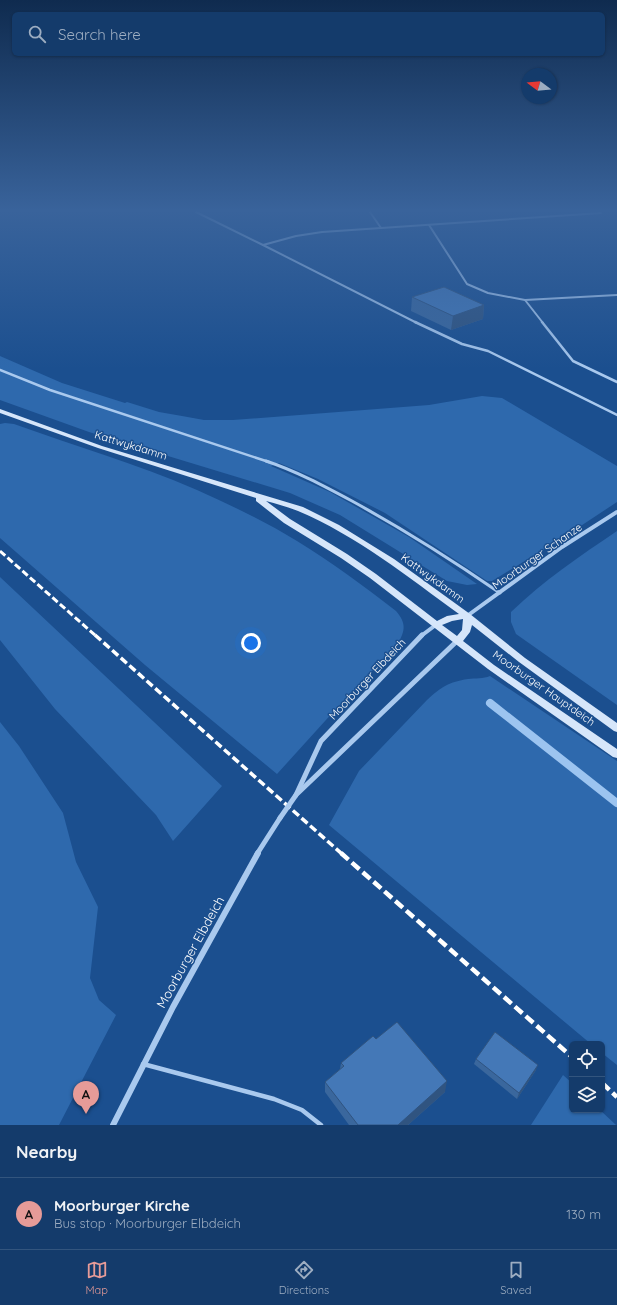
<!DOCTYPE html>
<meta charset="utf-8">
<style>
:root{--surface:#143b6b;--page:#1d4271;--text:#f1f3f6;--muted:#9dadc1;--line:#33557e;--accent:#e69b98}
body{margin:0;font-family:Quicksand,sans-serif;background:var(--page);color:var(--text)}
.controls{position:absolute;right:12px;bottom:12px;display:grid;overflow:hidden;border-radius:6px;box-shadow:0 1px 3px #0004}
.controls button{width:36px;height:36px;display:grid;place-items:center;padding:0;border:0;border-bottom:1px solid var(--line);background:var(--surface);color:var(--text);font:20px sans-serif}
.compass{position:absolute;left:521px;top:68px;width:36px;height:36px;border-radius:50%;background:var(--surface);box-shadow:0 1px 3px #0004;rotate:286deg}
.you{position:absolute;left:251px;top:643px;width:14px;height:14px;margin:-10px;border:3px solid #fff;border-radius:50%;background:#1a73e8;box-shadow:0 0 0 6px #1a73e833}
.badge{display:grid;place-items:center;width:26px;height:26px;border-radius:50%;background:var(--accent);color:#111;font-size:13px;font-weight:700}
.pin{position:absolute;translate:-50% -33px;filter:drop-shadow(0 1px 2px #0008)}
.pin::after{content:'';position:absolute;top:21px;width:14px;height:12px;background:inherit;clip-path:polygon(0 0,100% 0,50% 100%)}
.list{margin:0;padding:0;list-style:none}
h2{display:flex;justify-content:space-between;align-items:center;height:52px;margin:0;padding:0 16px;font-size:17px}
h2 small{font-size:13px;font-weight:400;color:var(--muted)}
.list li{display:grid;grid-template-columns:26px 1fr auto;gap:12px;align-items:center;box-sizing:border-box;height:72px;padding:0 16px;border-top:1px solid var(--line)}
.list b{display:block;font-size:15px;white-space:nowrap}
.list p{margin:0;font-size:13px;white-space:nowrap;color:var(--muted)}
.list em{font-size:13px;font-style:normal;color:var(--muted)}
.icon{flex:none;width:22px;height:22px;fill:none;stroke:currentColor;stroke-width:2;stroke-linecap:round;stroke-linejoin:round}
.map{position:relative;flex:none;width:617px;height:1125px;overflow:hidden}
.search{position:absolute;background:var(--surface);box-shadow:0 1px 3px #0004;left:12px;right:12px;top:12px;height:44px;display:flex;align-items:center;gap:10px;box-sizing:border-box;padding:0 14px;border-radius:6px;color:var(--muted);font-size:15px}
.sheet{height:124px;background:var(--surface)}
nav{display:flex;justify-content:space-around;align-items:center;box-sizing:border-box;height:56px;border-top:1px solid var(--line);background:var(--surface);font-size:11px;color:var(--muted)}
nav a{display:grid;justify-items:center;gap:2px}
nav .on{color:var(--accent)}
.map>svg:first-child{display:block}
.green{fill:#2e69ad}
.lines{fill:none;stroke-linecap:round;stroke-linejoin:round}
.stream{stroke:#9cc4f0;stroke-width:8}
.lane-far3{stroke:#a9c9ee;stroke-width:2}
.lane-far2{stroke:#a9c9ee;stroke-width:2.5}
.lane-far1{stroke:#a9c9ee;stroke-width:3}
.lane{stroke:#a9c9ee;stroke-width:4.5}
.street-far2{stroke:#a9c9ee;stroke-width:4}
.street-far1{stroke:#a9c9ee;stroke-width:5}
.street{stroke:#a9c9ee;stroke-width:6}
.secondary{fill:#d6e6fa;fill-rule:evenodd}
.rail-far2{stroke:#fff;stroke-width:3;stroke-dasharray:7 3;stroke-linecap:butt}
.rail-far1{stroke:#fff;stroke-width:3.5;stroke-dasharray:8 3.5;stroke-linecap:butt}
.rail{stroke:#fff;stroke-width:4.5;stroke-dasharray:10 4.5;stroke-linecap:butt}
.street-bridge{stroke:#a9c9ee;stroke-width:5}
.wall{fill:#3a679d}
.shaded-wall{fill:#305480}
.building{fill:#4478b7;stroke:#305480}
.labels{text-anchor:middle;stroke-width:3;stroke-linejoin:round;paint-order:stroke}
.street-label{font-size:11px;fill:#fff;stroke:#1b4f8f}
.near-street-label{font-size:13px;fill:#fff;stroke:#1b4f8f}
</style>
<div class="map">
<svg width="617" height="1125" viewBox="0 0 617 1125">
<rect width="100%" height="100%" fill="#1b4f8f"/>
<!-- green -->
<g class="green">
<path d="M 0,356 L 62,383 L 125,403 L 127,402 L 159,412 L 182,416 L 204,420 L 233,420 L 429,405 L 482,396 L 502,398 L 617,466 L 617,502 L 561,539 L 492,581 L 487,581 L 385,513 L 318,479 L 279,463 L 271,466 L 330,492 L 409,537 L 477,584 L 467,585 L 447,581 L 340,515 L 290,493 L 89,432 L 0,400 Z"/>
<path d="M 5,423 L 14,424 C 75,446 137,464 197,490 C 230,505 265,521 297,541 C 331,562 364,586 396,611 C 407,624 405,631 397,645 L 335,710 L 277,774 L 145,665 L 0,538 L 0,424 Z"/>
<path d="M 617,531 L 617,705 L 516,634 L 511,622 L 511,612 C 543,581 580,556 617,531 Z"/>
<path d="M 0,577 L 222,786 L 173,841 L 156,815 L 55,709 L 0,640 Z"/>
<path d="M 490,676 L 617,761 L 617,1065 L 602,1053 L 602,1044 L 591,1044 L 329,825 L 359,771 L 427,700 C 441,687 449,682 468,679 C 476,678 483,679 490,676 Z"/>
<path d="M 0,722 L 19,746 L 63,813 L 76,862 L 98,907 L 90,978 L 99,1000 L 116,1015 L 59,1125 L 0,1125 Z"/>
<path d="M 563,1075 L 572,1083 L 572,1110 L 600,1110 L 616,1125 L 531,1125 Z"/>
</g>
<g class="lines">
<!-- stream -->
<path class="stream" d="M 490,703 L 617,803"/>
<!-- lane-far3 -->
<g class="lane-far3">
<path d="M 196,212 L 263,245"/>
<path d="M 370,212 L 381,228"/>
<path d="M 429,225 L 467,284 L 488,293 L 525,300"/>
<path d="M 417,323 L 263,245 L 296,236 L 322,232 L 601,213"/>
<path d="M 543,323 L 525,300 L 617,295"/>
</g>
<!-- lane-far2 -->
<g class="lane-far2">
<path d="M 415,322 L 462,344 L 488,351 L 617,415"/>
<path d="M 542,322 L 573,361 L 617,382"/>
<path d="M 0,370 L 50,390 L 269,462"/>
</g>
<!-- lane-far1 -->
<path class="lane-far1" d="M 266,461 C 296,471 324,486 352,501 C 403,529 452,560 500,593"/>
<!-- lane -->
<path class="lane" d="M 143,1064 L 274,1099 L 302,1110 L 321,1125"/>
<!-- street-far2 -->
<g class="street-far2">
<path d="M 467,616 L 562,547 L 617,512"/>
<path d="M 421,636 L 437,624"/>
</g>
<!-- street-far1 -->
<g class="street-far1">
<path d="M 298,793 L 458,640"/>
<path d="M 296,795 L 321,741 L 422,635"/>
<path d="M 257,854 L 280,818"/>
</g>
<!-- street -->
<path class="street" d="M 113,1125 L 173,1007 L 258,853"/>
<!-- secondary -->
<path class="secondary" d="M 0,409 L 102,446 L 303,507 L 339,525 L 394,559 L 470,614 L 525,658 L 617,723 L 617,732 L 614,731 L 519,662 L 472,625 L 470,632 L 463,641 L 494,665 L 617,749 L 617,758 L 613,757 L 488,669 L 370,578 L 341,558 L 284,523 L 256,501 L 256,498 L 98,448 L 0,413 ZM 266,501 C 277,504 288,507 298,511 C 357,536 408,577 459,614 L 447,616 L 437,621 L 376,574 L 347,554 L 290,519 ZM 463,619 L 462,630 L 457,636 L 442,625 L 452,621 Z"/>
<!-- rail-far2 -->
<path class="rail-far2" d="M 0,551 L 96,636"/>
<!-- rail-far1 -->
<path class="rail-far1" d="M 95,635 L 342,854"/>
<!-- rail -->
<g class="rail">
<path d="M 341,853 L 572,1057"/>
<path d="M 602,1083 L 617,1097"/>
</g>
<!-- street-bridge -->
<path class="street-bridge" d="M 280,818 L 296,795"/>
</g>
<!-- wall -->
<g class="wall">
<path d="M 412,297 L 484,305 L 483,319 L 451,330 L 411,311 Z"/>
<path d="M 376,1039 L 445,1092 L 408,1125 L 349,1125 L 325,1092 L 325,1082 L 340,1069 L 341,1063 Z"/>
<path d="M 476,1059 L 536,1070 L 517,1099 L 474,1064 Z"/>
</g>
<!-- shaded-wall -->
<g class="shaded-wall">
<path d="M 484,305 L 483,319 L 451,330 L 453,316 Z"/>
<path d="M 538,1065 L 536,1070 L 517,1099 L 519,1093 Z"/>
<path d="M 447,1081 L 445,1092 L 408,1125 L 398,1125 Z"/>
</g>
<!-- building -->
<g class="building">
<path d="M 444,287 L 484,305 L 453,316 L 412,297 Z"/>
<path d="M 397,1022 L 447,1081 L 398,1125 L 358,1125 L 325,1082 L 344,1066 L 341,1063 L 373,1036 L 376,1039 Z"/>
<path d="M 495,1032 L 538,1065 L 519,1093 L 476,1059 Z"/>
</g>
<!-- sky -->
<linearGradient id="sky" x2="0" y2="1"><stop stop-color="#0f2b4f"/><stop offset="0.57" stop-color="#39639b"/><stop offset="1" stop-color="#39639b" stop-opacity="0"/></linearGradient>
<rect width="617" height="369" fill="url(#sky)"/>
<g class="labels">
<!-- street labels -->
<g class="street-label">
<text transform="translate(131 445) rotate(17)" y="4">Kattwykdamm</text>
<text transform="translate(537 556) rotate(-35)" y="4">Moorburger Schanze</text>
<text transform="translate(433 578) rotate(36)" y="4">Kattwykdamm</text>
<text transform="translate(367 679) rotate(-47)" y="4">Moorburger Elbdeich</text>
<text transform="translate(544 688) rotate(35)" y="4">Moorburger Hauptdeich</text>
</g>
<!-- near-street labels -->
<g class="near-street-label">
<text transform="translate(190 952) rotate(-61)" y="5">Moorburger Elbdeich</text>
</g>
</g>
</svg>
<div class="controls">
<button><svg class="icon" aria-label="locate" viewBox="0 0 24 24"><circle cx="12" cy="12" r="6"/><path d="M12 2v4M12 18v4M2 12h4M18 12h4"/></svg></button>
<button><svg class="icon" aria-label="layers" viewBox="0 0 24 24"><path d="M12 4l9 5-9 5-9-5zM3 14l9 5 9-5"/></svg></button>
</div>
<svg class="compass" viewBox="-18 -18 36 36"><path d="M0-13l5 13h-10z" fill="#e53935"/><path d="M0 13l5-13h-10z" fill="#9dadc1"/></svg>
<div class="you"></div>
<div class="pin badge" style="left:86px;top:1114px">A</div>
<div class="search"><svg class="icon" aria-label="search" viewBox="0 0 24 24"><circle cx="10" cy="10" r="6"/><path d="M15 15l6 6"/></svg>Search here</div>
</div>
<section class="sheet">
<h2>Nearby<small></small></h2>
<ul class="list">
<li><span class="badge">A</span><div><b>Moorburger Kirche</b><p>Bus stop · Moorburger Elbdeich</p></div><em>130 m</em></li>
</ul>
</section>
<nav>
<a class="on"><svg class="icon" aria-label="map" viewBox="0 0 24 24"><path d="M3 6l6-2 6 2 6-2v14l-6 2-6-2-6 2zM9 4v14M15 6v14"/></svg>Map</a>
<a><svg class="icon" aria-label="directions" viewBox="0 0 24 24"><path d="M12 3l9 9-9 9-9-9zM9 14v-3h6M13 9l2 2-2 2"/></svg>Directions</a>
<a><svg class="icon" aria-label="saved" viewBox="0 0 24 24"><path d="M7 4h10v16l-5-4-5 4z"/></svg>Saved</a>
</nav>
